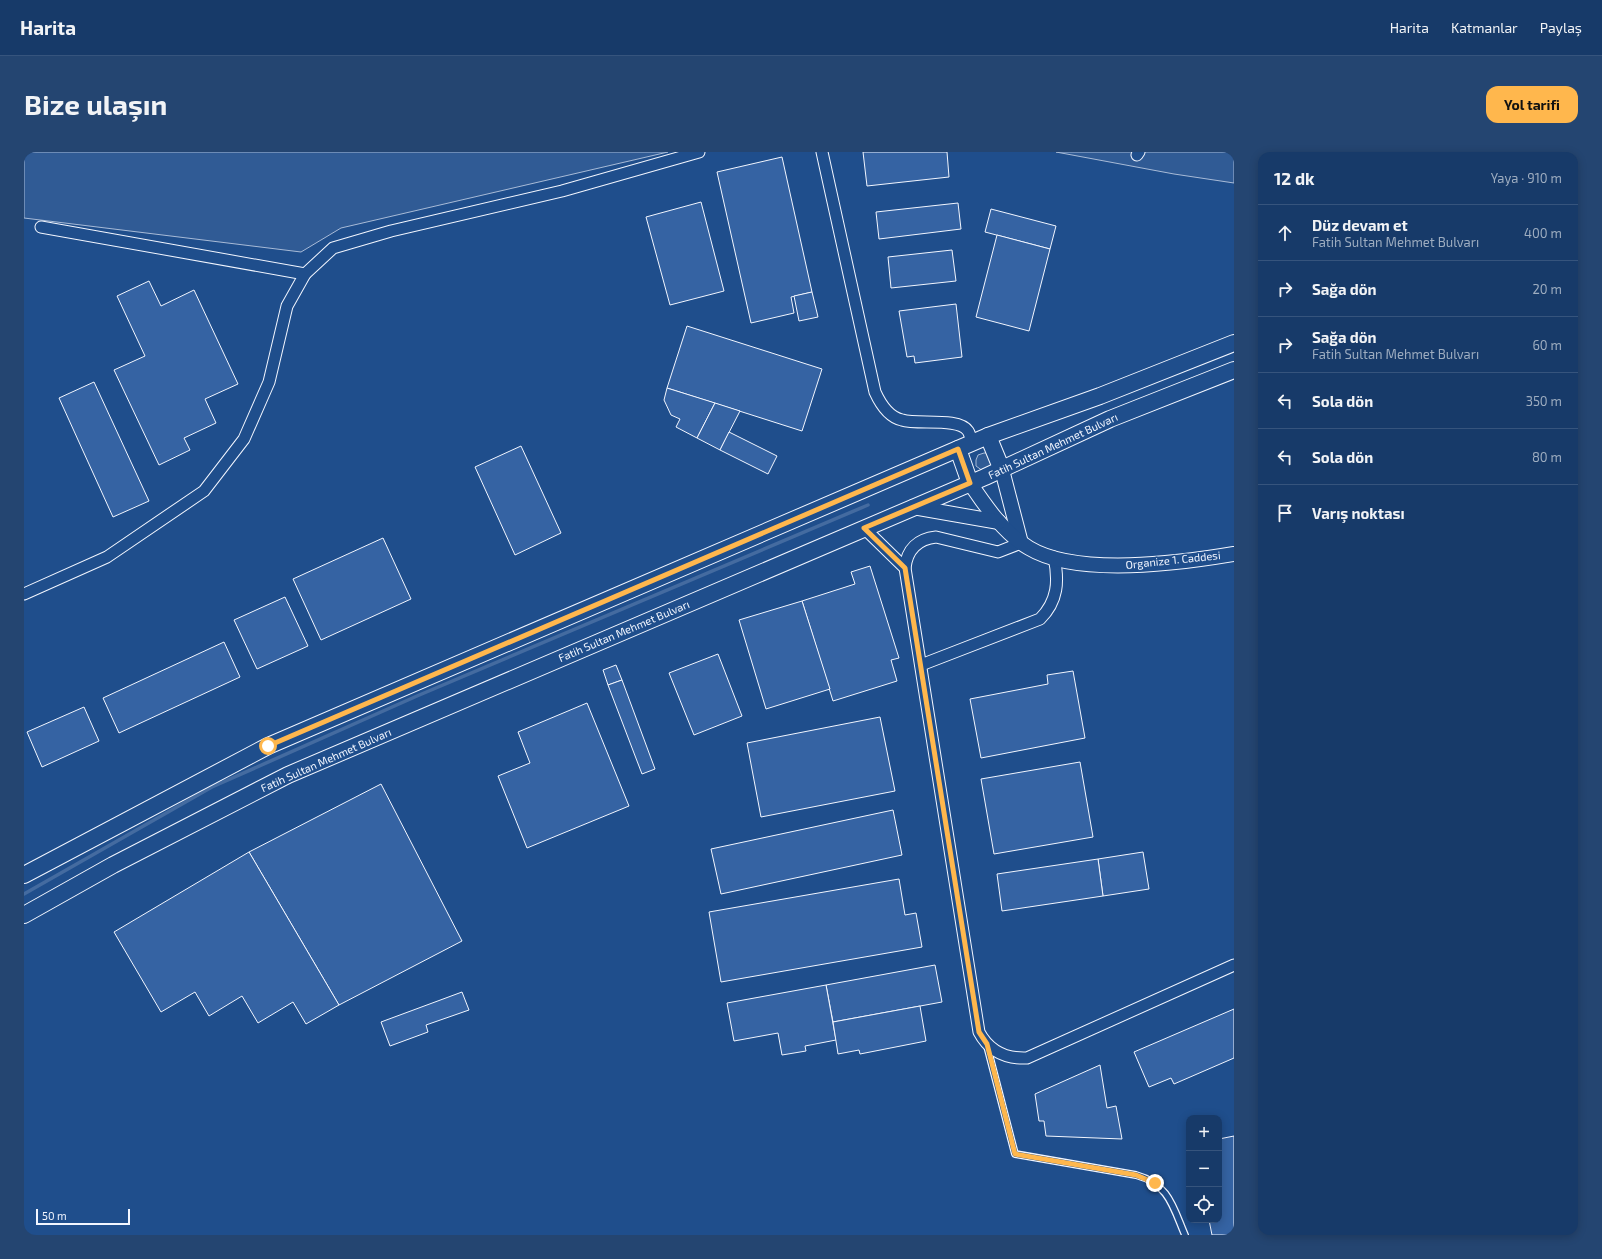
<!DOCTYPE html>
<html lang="tr">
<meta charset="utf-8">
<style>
:root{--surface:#173a69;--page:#244571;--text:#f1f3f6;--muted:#9eadc0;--line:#36547d;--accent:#ffb74d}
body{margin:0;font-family:"Exo 2",sans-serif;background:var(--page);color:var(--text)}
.controls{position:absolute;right:12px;bottom:12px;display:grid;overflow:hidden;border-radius:8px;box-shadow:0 2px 10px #0003}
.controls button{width:36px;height:36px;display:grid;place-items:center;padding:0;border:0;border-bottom:1px solid var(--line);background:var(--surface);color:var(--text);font:20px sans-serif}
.scale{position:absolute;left:12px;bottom:10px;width:94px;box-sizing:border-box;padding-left:4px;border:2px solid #f2f6ff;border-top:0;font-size:11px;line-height:14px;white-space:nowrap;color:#f2f6ff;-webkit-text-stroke:3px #1f4e8c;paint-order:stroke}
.stop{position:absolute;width:12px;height:12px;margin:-9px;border:3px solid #ffb74d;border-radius:50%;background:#fff}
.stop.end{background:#ffb74d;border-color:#fff;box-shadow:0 1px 4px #0008}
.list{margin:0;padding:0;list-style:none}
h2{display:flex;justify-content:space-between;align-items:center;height:52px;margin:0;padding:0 16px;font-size:17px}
h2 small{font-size:13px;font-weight:400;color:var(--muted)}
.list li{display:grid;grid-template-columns:26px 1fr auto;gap:12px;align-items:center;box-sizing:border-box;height:56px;padding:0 16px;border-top:1px solid var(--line)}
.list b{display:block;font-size:15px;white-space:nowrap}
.list p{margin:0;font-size:13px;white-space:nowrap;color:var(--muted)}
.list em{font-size:13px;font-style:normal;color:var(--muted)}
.icon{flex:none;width:22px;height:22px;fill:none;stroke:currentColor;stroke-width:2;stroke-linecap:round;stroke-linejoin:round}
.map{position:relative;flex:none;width:1210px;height:1083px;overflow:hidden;border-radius:12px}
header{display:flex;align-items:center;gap:24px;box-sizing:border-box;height:56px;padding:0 20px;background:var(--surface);border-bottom:1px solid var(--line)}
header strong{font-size:19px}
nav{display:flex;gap:22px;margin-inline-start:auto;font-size:14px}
.intro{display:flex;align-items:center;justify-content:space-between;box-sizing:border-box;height:96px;padding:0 24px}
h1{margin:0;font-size:28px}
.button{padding:10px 18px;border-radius:12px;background:var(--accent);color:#111;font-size:14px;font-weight:700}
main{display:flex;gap:24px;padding:0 24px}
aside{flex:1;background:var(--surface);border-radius:12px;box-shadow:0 2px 10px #0003}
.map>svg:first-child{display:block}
.built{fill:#305b95;stroke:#a8bbd7}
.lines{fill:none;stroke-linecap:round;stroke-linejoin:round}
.stream{stroke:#446ba0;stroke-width:3.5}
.building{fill:#3563a3;stroke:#f2f6ff}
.service-casing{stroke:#f2f6ff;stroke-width:8}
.minor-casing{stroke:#f2f6ff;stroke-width:13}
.tertiary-casing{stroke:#f2f6ff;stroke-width:16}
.secondary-casing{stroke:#f2f6ff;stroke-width:18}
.service{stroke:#1f4e8c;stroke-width:5.5}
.minor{stroke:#1f4e8c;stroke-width:11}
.tertiary{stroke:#1f4e8c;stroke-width:14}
.secondary{stroke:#1f4e8c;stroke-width:16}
.route{stroke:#ffb74d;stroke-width:5}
.labels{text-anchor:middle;stroke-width:3;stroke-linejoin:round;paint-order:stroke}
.street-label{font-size:11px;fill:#f2f6ff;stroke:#1f4e8c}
</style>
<header>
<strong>Harita</strong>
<nav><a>Harita</a><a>Katmanlar</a><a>Paylaş</a></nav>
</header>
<div class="intro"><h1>Bize ulaşın</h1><a class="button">Yol tarifi</a></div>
<main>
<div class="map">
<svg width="1210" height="1083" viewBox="0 0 1210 1083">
<rect width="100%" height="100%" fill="#1f4e8c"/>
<!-- built -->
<g class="built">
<path d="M 0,0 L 644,0 L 317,76 L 277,100 L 0,66 Z"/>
<path d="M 1032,0 L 1210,0 L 1210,31 L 1150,22 Z"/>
<path d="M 960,301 L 963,301 L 970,312 L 959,319 L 952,314 L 952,308 L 954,303 Z"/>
</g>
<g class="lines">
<!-- stream -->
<path class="stream" d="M 0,742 L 188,635 L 393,544 L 844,353"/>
</g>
<!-- building -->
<g class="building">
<path d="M 839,0 L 923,0 L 925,25 L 843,34 Z"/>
<path d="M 758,5 L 788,140 L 767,145 L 770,161 L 727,171 L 693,20 Z"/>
<path d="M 677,50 L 700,139 L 646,153 L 622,65 Z"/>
<path d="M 934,51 L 937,77 L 855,87 L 852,60 Z"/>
<path d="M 967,57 L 1032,74 L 1026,97 L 961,80 Z"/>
<path d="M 973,83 L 1026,97 L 1005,179 L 952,165 Z"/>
<path d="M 928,98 L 932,129 L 867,136 L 864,105 Z"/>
<path d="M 125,129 L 137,154 L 170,138 L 214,232 L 181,247 L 192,271 L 160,286 L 166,298 L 135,313 L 90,218 L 121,204 L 93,144 Z"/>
<path d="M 788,140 L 794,165 L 775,169 L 770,144 Z"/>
<path d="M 932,152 L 938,205 L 891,211 L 890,204 L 883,205 L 875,159 Z"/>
<path d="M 663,174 L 798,217 L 778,279 L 643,236 Z"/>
<path d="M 70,230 L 125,349 L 89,365 L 35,246 Z"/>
<path d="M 643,236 L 691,251 L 673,286 L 652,275 L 656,267 L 647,263 L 640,248 Z"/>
<path d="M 691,251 L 716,259 L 696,298 L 673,286 Z"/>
<path d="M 705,280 L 753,304 L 744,322 L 696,298 Z"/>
<path d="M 497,294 L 537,381 L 491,403 L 451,315 Z"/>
<path d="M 359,386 L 387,447 L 297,488 L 269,427 Z"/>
<path d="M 846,414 L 875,506 L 867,508 L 873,529 L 809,549 L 778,449 L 831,432 L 827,420 Z"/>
<path d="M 261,445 L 284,494 L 233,517 L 210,468 Z"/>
<path d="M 778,449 L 806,537 L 742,557 L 715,468 Z"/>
<path d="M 200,490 L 216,525 L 95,581 L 79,546 Z"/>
<path d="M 694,502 L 718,564 L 670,583 L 645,521 Z"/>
<path d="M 592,513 L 598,528 L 584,533 L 579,518 Z"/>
<path d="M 1049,519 L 1061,586 L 957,606 L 946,547 L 1024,532 L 1023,523 Z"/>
<path d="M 598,528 L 631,617 L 618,622 L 584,533 Z"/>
<path d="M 563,551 L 605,654 L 503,696 L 474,624 L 506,611 L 494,580 Z"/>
<path d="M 60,555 L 75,589 L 18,615 L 3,580 Z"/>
<path d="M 856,565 L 871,639 L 737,665 L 723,591 Z"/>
<path d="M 1056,610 L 1069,685 L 970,702 L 957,627 Z"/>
<path d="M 357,632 L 438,789 L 315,853 L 225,700 Z"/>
<path d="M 869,658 L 878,703 L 697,742 L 687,697 Z"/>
<path d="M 225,700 L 315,853 L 282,872 L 269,850 L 234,871 L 218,844 L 185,864 L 171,840 L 137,860 L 90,780 Z"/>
<path d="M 1119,700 L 1125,737 L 1079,744 L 1074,707 Z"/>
<path d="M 1074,707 L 1079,744 L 978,759 L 973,722 Z"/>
<path d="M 875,727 L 881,763 L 892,761 L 898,795 L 697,830 L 685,760 Z"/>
<path d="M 911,813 L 918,850 L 809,870 L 802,833 Z"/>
<path d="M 802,833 L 812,888 L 781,894 L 782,899 L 758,903 L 754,881 L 710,889 L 703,851 Z"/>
<path d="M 438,840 L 445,858 L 402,873 L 404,880 L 366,894 L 357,870 Z"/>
<path d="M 896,854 L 902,889 L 836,902 L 835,898 L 814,902 L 809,870 Z"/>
<path d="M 1210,857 L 1210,906 L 1150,932 L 1147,926 L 1125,935 L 1110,900 Z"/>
<path d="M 1076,913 L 1083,956 L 1092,954 L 1098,987 L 1022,984 L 1020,969 L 1015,969 L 1011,942 Z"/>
<path d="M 1210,984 L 1210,1083 L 1188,1083 L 1185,1068 L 1195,1068 L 1195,987 Z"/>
</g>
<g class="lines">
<defs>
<path id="service" d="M 963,894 L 991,1002 L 1112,1023 C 1145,1032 1149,1055 1161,1083"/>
<g id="minor">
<path d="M 798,0 L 851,240 C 856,251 864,265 878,268 C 893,273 935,265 944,279 C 946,282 947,287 948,291"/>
<path d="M 1113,3 L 1115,0"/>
<path d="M 17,75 L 281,122"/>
<path d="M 840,376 L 881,416 L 955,880 C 965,899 981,907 1003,906 L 1210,813"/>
<path d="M 881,416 C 883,397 894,387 912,385 L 974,400 L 997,391"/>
<path d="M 0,442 L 83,405 L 180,339 L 220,287 L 245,230 L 263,154 L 281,122 L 309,96 L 367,79 L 538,39 L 675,0"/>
<path d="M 897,513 L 1016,467 C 1034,449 1035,429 1030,405"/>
</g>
<g id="tertiary">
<path d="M 978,318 L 997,391"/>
<path d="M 946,331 C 962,355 980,381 1005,396 C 1053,425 1157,411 1210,402"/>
<path d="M 889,355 L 975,370"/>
</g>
<g id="secondary">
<path d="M 964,284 L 978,318"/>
<path d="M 934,297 L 946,331"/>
<path d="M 0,723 L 244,594 L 964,284 L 1076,244 L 1210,191"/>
<path d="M 0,763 L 89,713 L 264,623 L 961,325 L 1086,267 L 1210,218"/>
</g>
</defs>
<!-- service casing -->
<use href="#service" class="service-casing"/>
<!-- minor casing -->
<use href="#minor" class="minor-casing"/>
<!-- tertiary casing -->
<use href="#tertiary" class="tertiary-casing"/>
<!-- secondary casing -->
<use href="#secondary" class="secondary-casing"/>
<!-- service -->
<use href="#service" class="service"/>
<!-- minor -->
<use href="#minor" class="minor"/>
<!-- tertiary -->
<use href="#tertiary" class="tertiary"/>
<!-- secondary -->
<use href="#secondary" class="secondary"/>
</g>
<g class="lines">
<!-- route -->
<path class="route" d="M 244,594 L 934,297 L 946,331 L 840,376 L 881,416 L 955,880 L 963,892 L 991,1002 L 1112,1023 L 1131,1031"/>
</g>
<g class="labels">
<!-- street labels -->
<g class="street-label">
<text transform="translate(1029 294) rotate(-25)" y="4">Fatih Sultan Mehmet Bulvarı</text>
<text transform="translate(1149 408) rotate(-6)" y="4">Organize 1. Caddesi</text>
<text transform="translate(600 479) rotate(-23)" y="4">Fatih Sultan Mehmet Bulvarı</text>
<text transform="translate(302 608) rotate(-24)" y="4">Fatih Sultan Mehmet Bulvarı</text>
</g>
</g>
</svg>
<div class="controls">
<button>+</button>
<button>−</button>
<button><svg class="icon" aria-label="locate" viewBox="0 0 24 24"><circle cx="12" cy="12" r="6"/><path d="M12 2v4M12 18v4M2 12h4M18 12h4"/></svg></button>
</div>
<div class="scale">50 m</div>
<div class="stop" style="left:244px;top:594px"></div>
<div class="stop end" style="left:1131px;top:1031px"></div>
</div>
<aside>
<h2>12 dk<small>Yaya · 910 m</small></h2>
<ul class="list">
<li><svg class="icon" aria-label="ahead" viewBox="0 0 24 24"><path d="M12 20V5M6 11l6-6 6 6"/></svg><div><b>Düz devam et</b><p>Fatih Sultan Mehmet Bulvarı</p></div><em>400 m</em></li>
<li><svg class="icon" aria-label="right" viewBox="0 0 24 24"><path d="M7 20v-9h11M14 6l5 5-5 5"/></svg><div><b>Sağa dön</b></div><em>20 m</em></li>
<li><svg class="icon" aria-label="right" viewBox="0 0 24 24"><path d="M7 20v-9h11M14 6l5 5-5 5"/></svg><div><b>Sağa dön</b><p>Fatih Sultan Mehmet Bulvarı</p></div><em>60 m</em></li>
<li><svg class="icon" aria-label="left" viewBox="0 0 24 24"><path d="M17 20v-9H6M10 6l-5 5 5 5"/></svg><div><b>Sola dön</b></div><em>350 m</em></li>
<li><svg class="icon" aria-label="left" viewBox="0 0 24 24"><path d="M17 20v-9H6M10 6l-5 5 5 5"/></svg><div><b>Sola dön</b></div><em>80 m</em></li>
<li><svg class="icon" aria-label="arrive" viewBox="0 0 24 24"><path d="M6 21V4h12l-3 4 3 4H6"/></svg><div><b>Varış noktası</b></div></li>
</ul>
</aside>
</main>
